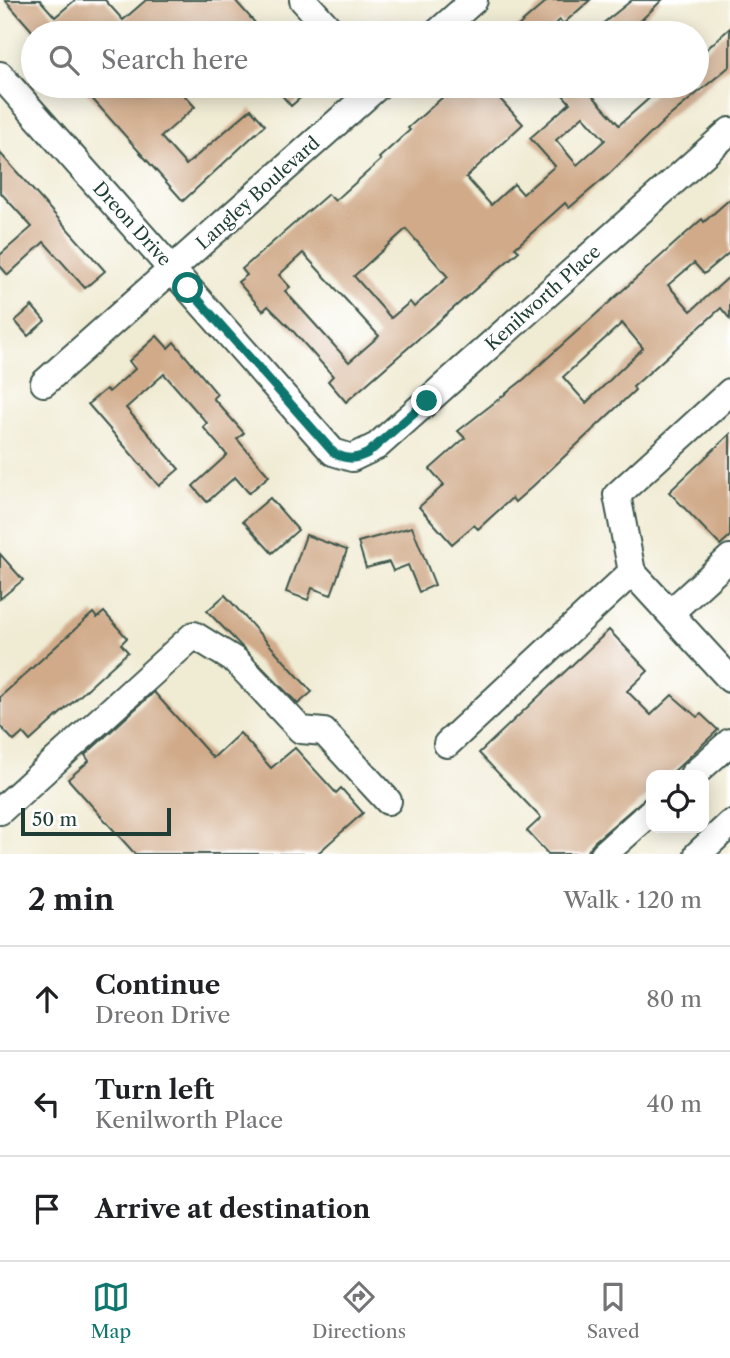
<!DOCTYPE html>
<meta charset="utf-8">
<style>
:root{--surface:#fff;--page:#f6f6f6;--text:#202124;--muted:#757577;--line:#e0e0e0;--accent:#0f766e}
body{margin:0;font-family:"Libre Caslon Text",serif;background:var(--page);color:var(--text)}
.controls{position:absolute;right:21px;bottom:21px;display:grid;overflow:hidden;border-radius:14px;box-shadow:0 4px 18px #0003}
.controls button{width:63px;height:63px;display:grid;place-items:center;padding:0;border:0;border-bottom:2px solid var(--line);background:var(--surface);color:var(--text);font:35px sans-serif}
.scale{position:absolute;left:21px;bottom:18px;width:150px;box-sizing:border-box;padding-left:7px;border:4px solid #1f3d34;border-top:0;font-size:19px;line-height:24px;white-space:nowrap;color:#1f3d34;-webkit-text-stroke:5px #fff;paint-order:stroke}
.stop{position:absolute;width:21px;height:21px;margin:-16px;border:5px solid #0f766e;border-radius:50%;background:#fff}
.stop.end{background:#0f766e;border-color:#fff;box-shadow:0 2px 7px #0008}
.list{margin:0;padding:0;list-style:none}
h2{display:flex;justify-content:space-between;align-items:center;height:91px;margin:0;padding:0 28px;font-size:30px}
h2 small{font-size:23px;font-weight:400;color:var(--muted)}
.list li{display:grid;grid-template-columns:46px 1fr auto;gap:21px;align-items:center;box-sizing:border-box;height:105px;padding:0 28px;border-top:2px solid var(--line)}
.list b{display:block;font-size:26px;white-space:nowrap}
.list p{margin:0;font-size:23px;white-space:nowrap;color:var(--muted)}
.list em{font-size:23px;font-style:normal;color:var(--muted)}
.icon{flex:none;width:38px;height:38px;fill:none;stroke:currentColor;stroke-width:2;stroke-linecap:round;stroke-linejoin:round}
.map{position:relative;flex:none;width:730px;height:854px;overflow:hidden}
.search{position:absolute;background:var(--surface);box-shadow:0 4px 18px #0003;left:21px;right:21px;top:21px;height:77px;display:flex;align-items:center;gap:18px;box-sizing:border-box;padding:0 24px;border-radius:38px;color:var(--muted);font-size:26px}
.sheet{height:406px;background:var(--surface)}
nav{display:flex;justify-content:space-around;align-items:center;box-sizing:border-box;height:98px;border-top:2px solid var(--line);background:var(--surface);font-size:19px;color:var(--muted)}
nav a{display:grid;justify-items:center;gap:4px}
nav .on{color:var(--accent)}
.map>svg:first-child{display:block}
.building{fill:#d0aa89;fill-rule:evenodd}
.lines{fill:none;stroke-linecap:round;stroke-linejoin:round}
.minor-casing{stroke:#3e574c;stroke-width:30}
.minor{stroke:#fff;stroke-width:26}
.route{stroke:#0f766e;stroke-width:9}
.labels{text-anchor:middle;stroke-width:5;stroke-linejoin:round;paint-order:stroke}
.street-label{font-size:18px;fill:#1f3d34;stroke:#fff}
</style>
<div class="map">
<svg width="730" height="854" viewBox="0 0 730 854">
<rect width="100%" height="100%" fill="#fff"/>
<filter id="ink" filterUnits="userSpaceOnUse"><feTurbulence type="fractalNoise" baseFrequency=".0143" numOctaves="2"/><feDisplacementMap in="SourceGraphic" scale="14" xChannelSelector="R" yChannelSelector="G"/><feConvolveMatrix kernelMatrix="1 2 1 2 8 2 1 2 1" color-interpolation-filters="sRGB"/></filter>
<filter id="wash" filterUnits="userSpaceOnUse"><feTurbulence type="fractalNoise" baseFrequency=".00686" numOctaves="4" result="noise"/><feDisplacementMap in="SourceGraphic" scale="28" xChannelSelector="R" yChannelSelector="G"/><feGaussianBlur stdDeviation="1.57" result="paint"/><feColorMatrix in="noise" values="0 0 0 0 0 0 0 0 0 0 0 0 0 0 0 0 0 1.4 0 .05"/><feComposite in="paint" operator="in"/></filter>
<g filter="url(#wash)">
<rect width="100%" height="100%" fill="#f0ebd3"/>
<g id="blocks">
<!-- building -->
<g class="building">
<path d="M 5,0 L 40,0 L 55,17 L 75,0 L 105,0 L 123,20 L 146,0 L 235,0 L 264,33 L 34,33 Z"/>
<path d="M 548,0 L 590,0 L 563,24 L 560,20 L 546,33 L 510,33 Z"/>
<path d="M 632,0 L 662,0 L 628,33 L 591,33 Z"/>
<path d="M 730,28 L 730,66 L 666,119 L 608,175 L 569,208 L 565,203 L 515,248 L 519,251 L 346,402 L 328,381 L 333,376 L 292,330 L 268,306 L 263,311 L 238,282 L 247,275 L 242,269 L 328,194 L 335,201 L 381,160 L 379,158 L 410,130 L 408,128 L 444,96 L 441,93 L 450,86 L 488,86 L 523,124 L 466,177 L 491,205 L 514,184 L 523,194 L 555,166 L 530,138 L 570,103 L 555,86 L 584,86 L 619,125 L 663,86 L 697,86 L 697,58 ZM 583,116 L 605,140 L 577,165 L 556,140 ZM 406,229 L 448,277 L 414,307 L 410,302 L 391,318 L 354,276 ZM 303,253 L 379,336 L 349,362 L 285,291 L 290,287 L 279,275 Z"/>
<path d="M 81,86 L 176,86 L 195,107 L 161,137 L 186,165 L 251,109 L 265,125 L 183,201 Z"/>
<path d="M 274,86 L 314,86 L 291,106 Z"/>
<path d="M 0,153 L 105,271 L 85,288 L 44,242 L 8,275 L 0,266 L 0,255 L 32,227 L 0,192 Z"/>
<path d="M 730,199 L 730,252 L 704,274 L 694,263 L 668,285 L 691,311 L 730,276 L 730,319 L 721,308 L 633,387 L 635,390 L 532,487 L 515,502 L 512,498 L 478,529 L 474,525 L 452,544 L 419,507 L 444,485 L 430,469 L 465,438 L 458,431 L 523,380 L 702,219 L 704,222 ZM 622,323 L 643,348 L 586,403 L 563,377 Z"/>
<path d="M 32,306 L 45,321 L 28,336 L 15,321 Z"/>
<path d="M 157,336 L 168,348 L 174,342 L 217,394 L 213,398 L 244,433 L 237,439 L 269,476 L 249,493 L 235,477 L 207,502 L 193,486 L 227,455 L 203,427 L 207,423 L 164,374 L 126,408 L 179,469 L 159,486 L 88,404 L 106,389 L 109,392 L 135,369 L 129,361 Z"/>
<path d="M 730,434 L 730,536 L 720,545 L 669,492 Z"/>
<path d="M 270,498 L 298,530 L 272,553 L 243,521 Z"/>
<path d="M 412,527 L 435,585 L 419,592 L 408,565 L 393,571 L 389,562 L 366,568 L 358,542 Z"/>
<path d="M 306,535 L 347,550 L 331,595 L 312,588 L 308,600 L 286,592 Z"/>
<path d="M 0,554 L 23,580 L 0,599 Z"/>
<path d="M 225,595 L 312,692 L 298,704 L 207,611 Z"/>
<path d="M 104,612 L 127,638 L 121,644 L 128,652 L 30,741 L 23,733 L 14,741 L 0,726 L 0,697 L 93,613 L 97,618 Z"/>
<path d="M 609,630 L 648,671 L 627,691 L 651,715 L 672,695 L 697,717 L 701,714 L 718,730 L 670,775 L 651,775 L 651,793 L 594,842 L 586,854 L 548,854 L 527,831 L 541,818 L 479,753 Z"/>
<path d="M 154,692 L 213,758 L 240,733 L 271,768 L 295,748 L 336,793 L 341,788 L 363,813 L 317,854 L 135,854 L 68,779 L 89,761 L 85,755 Z"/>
</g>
</g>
</g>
<g filter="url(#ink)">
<use href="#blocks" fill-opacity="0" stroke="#3e574c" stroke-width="2"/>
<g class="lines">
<defs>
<g id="minor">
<path d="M 303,0 L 333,33"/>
<path d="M 437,33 L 474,0"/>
<path d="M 0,75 L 333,452 L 352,458 L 377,446 L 730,131"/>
<path d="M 44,383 L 378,86"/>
<path d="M 632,572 L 617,495 L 730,392"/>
<path d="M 632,572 L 730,679"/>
<path d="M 670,613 L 730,558"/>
<path d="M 447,744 L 632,572"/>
<path d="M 693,775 L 730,742"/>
<path d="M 0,811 L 194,635 L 236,661 L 301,730 L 324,732 L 388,801"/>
<path d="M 604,854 L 651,812"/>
<path d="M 698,854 L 730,824"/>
</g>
</defs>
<!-- minor casing -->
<use href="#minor" class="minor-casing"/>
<!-- minor -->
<use href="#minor" class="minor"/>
</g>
</g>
<g class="lines" filter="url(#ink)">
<!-- route -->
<path class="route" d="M 188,288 L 333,452 C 345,460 355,460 368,453 L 427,401"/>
</g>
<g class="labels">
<!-- street labels -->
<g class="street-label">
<text transform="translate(258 193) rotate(-42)" y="6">Langley Boulevard</text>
<text transform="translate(132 224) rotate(48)" y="6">Dreon Drive</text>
<text transform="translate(543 298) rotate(-42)" y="6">Kenilworth Place</text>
</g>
</g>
</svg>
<div class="controls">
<button><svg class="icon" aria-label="locate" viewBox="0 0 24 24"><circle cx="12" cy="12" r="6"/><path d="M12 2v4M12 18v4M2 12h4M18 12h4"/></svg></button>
</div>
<div class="scale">50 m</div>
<div class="stop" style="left:188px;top:288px"></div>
<div class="stop end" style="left:427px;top:401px"></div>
<div class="search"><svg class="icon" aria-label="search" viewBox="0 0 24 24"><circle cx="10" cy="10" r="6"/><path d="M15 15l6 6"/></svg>Search here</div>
</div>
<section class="sheet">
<h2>2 min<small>Walk · 120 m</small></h2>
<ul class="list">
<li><svg class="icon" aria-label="ahead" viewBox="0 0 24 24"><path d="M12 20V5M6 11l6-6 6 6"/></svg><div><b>Continue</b><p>Dreon Drive</p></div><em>80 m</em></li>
<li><svg class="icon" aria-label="left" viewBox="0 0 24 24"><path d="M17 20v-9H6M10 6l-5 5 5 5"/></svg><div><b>Turn left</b><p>Kenilworth Place</p></div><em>40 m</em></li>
<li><svg class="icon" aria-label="arrive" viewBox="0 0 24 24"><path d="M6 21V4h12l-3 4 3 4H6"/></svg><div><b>Arrive at destination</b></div></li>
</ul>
</section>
<nav>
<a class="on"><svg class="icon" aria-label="map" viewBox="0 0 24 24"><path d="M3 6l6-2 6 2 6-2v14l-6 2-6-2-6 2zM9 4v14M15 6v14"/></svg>Map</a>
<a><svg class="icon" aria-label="directions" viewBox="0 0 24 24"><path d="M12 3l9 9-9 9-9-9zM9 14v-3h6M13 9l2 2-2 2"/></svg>Directions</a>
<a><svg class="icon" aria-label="saved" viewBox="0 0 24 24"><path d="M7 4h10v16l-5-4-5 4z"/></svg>Saved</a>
</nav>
